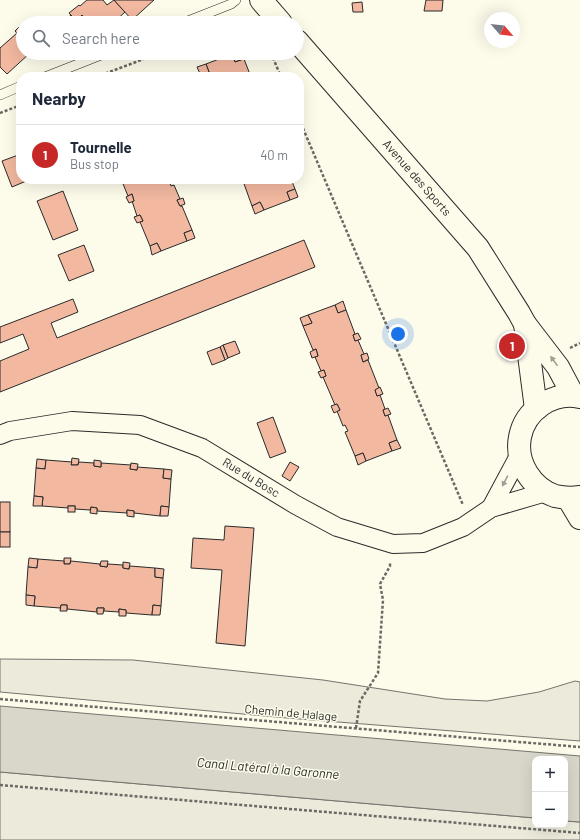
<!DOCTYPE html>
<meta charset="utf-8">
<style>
:root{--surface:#fff;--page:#f6f6f7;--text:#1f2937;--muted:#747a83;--line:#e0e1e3;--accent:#c62828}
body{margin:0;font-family:Barlow,sans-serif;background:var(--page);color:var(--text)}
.controls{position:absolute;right:12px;bottom:12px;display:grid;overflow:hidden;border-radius:8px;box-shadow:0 4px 16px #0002}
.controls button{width:36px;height:36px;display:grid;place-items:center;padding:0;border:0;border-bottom:1px solid var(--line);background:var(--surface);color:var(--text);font:20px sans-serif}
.compass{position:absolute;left:484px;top:12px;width:36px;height:36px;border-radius:50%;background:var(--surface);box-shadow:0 4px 16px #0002;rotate:118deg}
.you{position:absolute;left:398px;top:334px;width:14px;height:14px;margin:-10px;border:3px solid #fff;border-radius:50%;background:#1a73e8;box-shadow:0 0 0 6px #1a73e833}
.badge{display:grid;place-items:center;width:26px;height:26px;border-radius:50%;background:var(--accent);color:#fff;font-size:13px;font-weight:700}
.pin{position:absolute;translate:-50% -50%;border:2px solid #fff;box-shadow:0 1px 4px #0006}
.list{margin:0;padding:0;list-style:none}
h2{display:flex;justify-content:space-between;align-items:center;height:52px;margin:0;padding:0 16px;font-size:17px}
h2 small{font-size:13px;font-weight:400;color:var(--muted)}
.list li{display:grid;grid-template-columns:26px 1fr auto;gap:12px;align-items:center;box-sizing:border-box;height:60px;padding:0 16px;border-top:1px solid var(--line)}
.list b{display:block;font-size:15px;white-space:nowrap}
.list p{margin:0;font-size:13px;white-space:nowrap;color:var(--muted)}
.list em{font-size:13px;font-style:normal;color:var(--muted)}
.icon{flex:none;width:22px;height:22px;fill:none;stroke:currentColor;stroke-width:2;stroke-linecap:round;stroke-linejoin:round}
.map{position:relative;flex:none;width:580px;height:840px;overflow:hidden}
.search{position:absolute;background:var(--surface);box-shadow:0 4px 16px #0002;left:16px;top:16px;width:288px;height:44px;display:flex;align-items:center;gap:10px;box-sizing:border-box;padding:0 14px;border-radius:22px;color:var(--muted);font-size:15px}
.panel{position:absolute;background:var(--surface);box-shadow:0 4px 16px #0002;left:16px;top:72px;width:288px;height:112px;border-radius:16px}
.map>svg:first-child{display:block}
.green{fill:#ecebdb;stroke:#74746e}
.water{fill:#d8d7c9;stroke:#74746e}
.building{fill:#f2b8a0;stroke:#2b2b2b}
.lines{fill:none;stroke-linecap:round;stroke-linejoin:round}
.service-casing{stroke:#2b2b2b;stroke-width:10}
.minor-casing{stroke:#2b2b2b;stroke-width:20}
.secondary-casing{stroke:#2b2b2b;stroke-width:24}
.path{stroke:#6a6964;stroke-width:2.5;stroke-dasharray:3 2;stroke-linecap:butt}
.service{stroke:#fdfbea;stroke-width:9}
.minor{stroke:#fdfbea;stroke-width:18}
.secondary{stroke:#fdfbea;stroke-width:22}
.oneway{fill:#9e9d94}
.labels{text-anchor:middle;stroke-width:3;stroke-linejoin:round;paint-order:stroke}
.street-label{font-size:12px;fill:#2b2b2b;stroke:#fdfbea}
.water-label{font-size:13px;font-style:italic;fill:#2b2b2b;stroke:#fdfbea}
</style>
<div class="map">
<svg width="580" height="840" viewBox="0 0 580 840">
<rect width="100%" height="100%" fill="#fdfbea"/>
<!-- green -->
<g class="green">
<path d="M 0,659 L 133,660 L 323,680 L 445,699 L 487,701 L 539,692 L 575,681 L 580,682 L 580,741 L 287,718 L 0,692 Z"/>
<path d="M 0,772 L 535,818 L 535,825 L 565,825 L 565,821 L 580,822 L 580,840 L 0,840 Z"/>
</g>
<!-- water -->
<path class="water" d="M 0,706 L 580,756 L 580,822 L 565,821 L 565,759 L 535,759 L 535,818 L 0,772 Z"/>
<!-- building -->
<g class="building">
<path d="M 87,0 L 103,0 L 107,5 L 114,0 L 125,12 L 113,23 L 90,23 L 82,15 L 76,21 L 69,13 L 79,5 L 80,6 Z"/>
<path d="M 114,0 L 154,0 L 132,20 Z"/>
<path d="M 426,0 L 443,0 L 442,11 L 424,11 Z"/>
<path d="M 362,2 L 363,12 L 353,12 L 352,3 Z"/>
<path d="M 71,15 L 76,21 L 82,15 L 90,23 L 62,23 Z"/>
<path d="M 19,27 L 23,31 L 23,40 L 15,31 Z"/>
<path d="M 17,33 L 23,40 L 23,53 L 30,53 L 7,74 L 0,67 L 0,48 Z"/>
<path d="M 35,53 L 50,53 L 42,60 Z"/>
<path d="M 234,53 L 241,53 L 244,59 L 235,62 L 232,54 Z"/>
<path d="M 232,54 L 235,62 L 244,59 L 251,77 L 201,77 L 201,76 L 209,72 L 206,64 Z"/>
<path d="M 206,64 L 209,72 L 201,76 L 197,67 Z"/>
<path d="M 21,154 L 21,179 L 31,179 L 12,187 L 2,161 Z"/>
<path d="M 121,179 L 170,179 L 169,179 L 171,186 L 174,185 L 180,199 L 177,200 L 180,206 L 182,206 L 192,230 L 184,233 L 187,241 L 161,251 L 157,243 L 150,246 L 140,222 L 143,221 L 140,215 L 137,216 L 132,201 L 134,201 L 132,194 L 128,196 Z"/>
<path d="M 245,179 L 291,179 L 295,189 L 287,192 L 290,200 L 264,210 L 260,202 L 252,206 L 243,181 L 246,180 Z"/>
<path d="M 295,189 L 298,197 L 290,200 L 287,192 Z"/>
<path d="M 63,191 L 78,230 L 53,240 L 37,201 Z"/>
<path d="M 132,194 L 134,201 L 129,203 L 126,197 Z"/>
<path d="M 183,198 L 185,204 L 180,206 L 177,200 Z"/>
<path d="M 260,202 L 264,210 L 255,214 L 252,206 Z"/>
<path d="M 140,215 L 143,221 L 137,223 L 134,217 Z"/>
<path d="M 192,230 L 195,238 L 187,241 L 184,233 Z"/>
<path d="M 304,240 L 315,267 L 0,392 L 0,361 L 29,349 L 23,334 L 0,343 L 0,327 L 73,299 L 78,312 L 51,323 L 57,338 Z"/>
<path d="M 157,243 L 161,251 L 152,255 L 150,246 Z"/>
<path d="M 84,245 L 94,271 L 69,281 L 58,255 Z"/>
<path d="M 343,301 L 346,310 L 338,313 L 335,305 Z"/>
<path d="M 335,305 L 338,313 L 346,310 L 355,334 L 353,335 L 355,341 L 358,340 L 364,354 L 361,355 L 363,362 L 368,360 L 379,388 L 375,390 L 377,396 L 380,395 L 385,409 L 383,410 L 385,416 L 388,415 L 397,440 L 389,443 L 392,451 L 366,461 L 363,453 L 355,456 L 345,432 L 348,431 L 345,425 L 343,426 L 337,411 L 340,410 L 337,404 L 335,405 L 323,377 L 326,376 L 324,370 L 321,371 L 315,357 L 318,356 L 316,349 L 313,350 L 303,326 L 312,323 L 308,315 Z"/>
<path d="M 308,315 L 312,323 L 303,326 L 300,318 Z"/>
<path d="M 358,333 L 361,339 L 355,341 L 353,335 Z"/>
<path d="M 235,341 L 240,353 L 228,358 L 223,345 Z"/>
<path d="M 223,345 L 228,358 L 225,360 L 220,347 Z"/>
<path d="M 220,347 L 225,360 L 212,365 L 207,352 Z"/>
<path d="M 316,349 L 318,356 L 312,358 L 310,352 Z"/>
<path d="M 367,353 L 369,359 L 363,362 L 361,355 Z"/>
<path d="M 324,370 L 326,376 L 321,378 L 318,372 Z"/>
<path d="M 380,387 L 383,394 L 377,396 L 375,390 Z"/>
<path d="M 337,404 L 340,410 L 334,413 L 331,406 Z"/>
<path d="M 388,408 L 391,414 L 385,416 L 383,410 Z"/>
<path d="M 273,417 L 286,452 L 270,458 L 257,423 Z"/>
<path d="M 397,440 L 401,448 L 392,451 L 389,443 Z"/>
<path d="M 363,453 L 366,461 L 358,465 L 355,456 Z"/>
<path d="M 72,458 L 79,459 L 78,465 L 71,465 Z"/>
<path d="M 37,459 L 46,460 L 45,469 L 36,468 Z"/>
<path d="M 46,460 L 72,462 L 71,465 L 78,465 L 79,462 L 94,463 L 94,466 L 101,467 L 101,463 L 131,465 L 130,469 L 137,470 L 137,467 L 164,469 L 163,478 L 171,479 L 169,507 L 161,506 L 160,516 L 134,513 L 134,511 L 127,510 L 127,513 L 97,511 L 97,508 L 91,507 L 90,510 L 75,509 L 75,506 L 68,506 L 68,508 L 42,506 L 43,497 L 34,496 L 36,468 L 45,469 Z"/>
<path d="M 94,460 L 101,461 L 101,467 L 94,466 Z"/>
<path d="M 290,462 L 299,467 L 290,481 L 282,476 Z"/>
<path d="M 131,463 L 138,464 L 137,470 L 130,469 Z"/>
<path d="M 164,469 L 172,470 L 171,479 L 163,478 Z"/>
<path d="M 34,496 L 43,497 L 42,506 L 33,506 Z"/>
<rect x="0" y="502" width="10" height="30"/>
<rect x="68" y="506" width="7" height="6"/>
<path d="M 161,506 L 169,507 L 168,516 L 160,516 Z"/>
<path d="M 91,507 L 97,508 L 97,514 L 90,513 Z"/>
<path d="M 127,510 L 134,511 L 134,517 L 127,516 Z"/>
<path d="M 225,526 L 254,528 L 245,646 L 216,643 L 222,570 L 191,568 L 193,538 L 224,540 Z"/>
<rect x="0" y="532" width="10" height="15"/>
<path d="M 29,558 L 38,559 L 37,568 L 28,567 Z"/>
<path d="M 64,558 L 71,558 L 70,564 L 64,564 Z"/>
<path d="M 38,559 L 64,561 L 64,564 L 70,564 L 71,561 L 100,564 L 100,566 L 107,567 L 108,564 L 123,565 L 123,568 L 129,569 L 130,566 L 155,568 L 155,577 L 163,578 L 161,606 L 153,605 L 152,615 L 126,613 L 126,610 L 119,609 L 119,612 L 104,611 L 104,608 L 97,608 L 97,612 L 67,609 L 67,605 L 61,605 L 60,608 L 34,606 L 35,596 L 26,595 L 28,567 L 37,568 Z"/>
<path d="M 101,561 L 108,561 L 107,567 L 100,566 Z"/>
<path d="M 123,562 L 130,563 L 129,569 L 123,568 Z"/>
<path d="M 155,568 L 164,569 L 163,578 L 155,577 Z"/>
<path d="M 26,595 L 35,596 L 34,606 L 26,605 Z"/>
<path d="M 61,605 L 67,605 L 67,611 L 60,611 Z"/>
<path d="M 153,605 L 161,606 L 160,615 L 152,615 Z"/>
<path d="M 97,608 L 104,608 L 103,614 L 97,614 Z"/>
<path d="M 119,609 L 126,610 L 126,616 L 119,616 Z"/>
</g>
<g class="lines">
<defs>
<g id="service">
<path d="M 183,23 L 231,4 L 236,0"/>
<path d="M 45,77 L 106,53"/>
<path d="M 0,95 L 21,86"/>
</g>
<g id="minor">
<path id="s1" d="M 0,435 L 10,431 L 72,421 L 140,425 L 202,448 L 296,505 L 337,527 L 393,544 L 423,543 L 463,527 L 491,508 L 546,492"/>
<path d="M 491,508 L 520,454"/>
</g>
<g id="secondary">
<path d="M 261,0 L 281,23"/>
<path id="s2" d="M 297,41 L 478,248 L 519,313 L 525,324 L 558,367 L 573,395"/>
<path d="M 525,324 L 536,409"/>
<path d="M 580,397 C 553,391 525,410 520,437 C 515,463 532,488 555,496 C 564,498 572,498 580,497"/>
<path d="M 568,498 L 580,518"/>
</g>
</defs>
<!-- service casing -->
<use href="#service" class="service-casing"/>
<!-- minor casing -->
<use href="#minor" class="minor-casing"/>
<!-- secondary casing -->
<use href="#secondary" class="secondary-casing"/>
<!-- path -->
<g class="path">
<path d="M 271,53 L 281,77"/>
<path d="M 96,77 L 160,53"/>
<path d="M 0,113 L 21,105"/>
<path d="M 299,119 L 463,505"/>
<path d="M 570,348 L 580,343"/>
<path d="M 0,699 L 580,747"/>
<path d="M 356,728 L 360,701 L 378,673 L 383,600 L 380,584 L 390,566 L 390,562"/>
<path d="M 0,785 L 580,833"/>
</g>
<!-- service -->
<use href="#service" class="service"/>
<!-- minor -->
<use href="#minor" class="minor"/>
<!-- secondary -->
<use href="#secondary" class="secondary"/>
</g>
<!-- one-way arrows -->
<defs><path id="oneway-solid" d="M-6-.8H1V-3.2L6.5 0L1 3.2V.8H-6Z"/></defs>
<g class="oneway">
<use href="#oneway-solid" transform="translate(554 361) rotate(-126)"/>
<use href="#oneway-solid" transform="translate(505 481) rotate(118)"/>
</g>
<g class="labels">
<!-- street labels -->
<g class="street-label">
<text dy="4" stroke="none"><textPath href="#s2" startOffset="182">Avenue des Sports</textPath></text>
<text dy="4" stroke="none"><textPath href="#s1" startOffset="265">Rue du Bosc</textPath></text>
<text transform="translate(291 713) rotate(5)" y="4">Chemin de Halage</text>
</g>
<!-- water labels -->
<g class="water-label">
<text transform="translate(268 768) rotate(5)" y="5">Canal Latéral à la Garonne</text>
</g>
</g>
</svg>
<div class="controls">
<button>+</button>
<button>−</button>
</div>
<svg class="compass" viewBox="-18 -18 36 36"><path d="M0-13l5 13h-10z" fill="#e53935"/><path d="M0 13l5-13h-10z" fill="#747a83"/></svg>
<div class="you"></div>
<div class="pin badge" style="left:512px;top:346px">1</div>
<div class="search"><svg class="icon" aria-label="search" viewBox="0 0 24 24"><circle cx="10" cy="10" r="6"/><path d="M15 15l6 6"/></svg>Search here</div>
<section class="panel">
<h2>Nearby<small></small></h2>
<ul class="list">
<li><span class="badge">1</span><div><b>Tournelle</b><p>Bus stop</p></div><em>40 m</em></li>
</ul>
</section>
</div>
